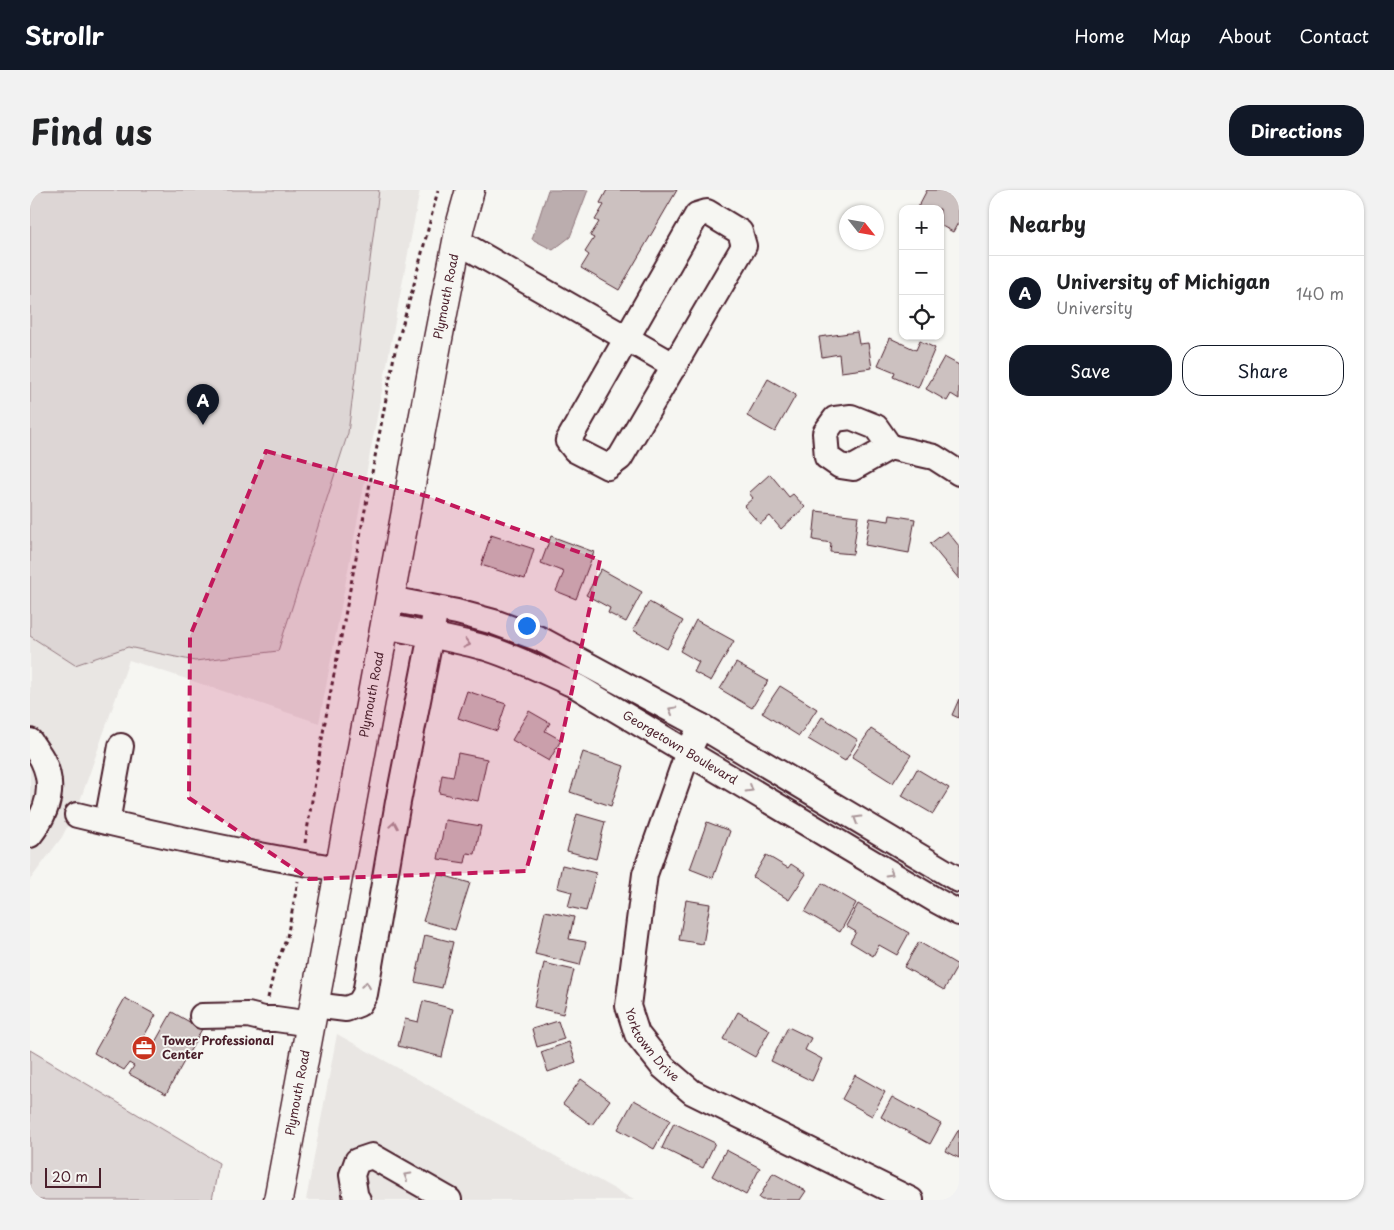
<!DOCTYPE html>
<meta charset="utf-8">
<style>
:root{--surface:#fff;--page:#f2f2f2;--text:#202124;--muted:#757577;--line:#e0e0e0;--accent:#111827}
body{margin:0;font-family:"Playpen Sans",sans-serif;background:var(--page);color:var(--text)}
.controls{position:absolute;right:15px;top:15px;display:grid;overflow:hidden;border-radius:10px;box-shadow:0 1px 4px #0004}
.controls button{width:45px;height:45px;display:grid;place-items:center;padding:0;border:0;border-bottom:1px solid var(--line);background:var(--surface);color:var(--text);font:25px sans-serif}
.compass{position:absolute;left:809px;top:15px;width:45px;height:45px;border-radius:50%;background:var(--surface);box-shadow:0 1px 4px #0004;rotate:121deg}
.scale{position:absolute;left:15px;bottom:12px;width:56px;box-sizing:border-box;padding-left:5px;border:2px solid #4a1f2b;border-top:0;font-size:14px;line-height:18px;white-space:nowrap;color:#4a1f2b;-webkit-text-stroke:4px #f6f6f2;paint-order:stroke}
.you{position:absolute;left:496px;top:435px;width:18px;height:18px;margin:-12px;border:4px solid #fff;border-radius:50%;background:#1a73e8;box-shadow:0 0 0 8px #1a73e833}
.badge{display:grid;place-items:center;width:32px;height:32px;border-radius:50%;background:var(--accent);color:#fff;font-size:16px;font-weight:700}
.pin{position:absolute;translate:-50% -41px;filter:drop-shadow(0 1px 2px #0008)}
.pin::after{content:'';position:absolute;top:26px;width:18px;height:15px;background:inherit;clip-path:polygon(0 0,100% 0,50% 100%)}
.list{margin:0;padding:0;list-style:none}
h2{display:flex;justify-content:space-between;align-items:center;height:65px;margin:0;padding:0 20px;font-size:21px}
h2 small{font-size:16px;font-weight:400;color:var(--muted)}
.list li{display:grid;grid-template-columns:32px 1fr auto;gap:15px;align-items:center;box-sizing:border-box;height:75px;padding:0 20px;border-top:1px solid var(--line)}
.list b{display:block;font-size:19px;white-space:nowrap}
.list p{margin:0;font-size:16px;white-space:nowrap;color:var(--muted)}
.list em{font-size:16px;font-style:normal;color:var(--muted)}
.actions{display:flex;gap:10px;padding:15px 20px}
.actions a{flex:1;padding:11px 0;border:1px solid var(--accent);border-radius:20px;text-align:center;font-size:18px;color:var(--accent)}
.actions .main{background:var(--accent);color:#fff}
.icon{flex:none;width:28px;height:28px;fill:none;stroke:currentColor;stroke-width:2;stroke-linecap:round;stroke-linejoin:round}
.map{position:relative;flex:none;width:929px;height:1010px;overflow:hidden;border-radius:20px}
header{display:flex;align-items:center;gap:30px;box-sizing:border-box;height:70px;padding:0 25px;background:var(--accent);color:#fff}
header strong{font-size:24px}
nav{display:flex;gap:28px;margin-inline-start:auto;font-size:18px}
.intro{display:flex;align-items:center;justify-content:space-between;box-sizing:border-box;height:120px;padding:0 30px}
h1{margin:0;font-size:35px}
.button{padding:12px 22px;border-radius:20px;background:var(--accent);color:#fff;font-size:18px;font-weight:700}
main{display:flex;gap:30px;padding:0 30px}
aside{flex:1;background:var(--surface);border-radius:20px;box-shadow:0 1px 4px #0004}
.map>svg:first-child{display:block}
.built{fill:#e9e6e3}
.green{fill:#ddd6d5;stroke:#947a80}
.water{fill:#bbadae;stroke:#8e747a}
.building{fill:#ccc1c0;stroke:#4a1f2b}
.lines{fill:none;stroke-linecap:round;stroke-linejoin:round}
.minor-casing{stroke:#4a1f2b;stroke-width:28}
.major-casing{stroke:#4a1f2b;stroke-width:31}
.path{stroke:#4a1f2b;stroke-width:3;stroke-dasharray:4 4;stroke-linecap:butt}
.minor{stroke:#f6f6f2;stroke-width:24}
.major{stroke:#f6f6f2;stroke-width:28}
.oneway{stroke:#a99598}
.marked{fill:#c2185b;fill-opacity:0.2;stroke:#c2185b;stroke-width:4;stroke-dasharray:10 6;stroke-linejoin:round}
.labels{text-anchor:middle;stroke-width:4;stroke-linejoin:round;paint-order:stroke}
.street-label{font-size:12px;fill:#4a1f2b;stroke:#f6f6f2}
.poi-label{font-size:12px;font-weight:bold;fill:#4a1f2b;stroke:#f6f6f2;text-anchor:start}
</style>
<header>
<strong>Strollr</strong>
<nav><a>Home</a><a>Map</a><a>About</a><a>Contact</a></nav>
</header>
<div class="intro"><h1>Find us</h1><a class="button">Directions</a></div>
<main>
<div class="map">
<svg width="929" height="1010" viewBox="0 0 929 1010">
<rect width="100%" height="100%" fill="#f6f6f2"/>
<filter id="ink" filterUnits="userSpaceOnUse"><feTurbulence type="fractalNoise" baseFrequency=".02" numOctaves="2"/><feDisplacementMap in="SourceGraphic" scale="10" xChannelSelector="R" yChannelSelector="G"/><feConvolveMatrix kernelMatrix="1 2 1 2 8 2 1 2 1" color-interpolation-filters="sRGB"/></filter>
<g filter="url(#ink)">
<!-- built -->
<g class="built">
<path d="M 0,0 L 390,0 L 289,533 L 99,470 L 50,611 L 32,647 L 0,690 Z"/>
<path d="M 307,844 L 604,1010 L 276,1010 Z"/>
</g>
<!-- green -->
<g class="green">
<path d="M 0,0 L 349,0 L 318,243 L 248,461 L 165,471 L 98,457 L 45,475 L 0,446 Z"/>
<path d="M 0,860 L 189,973 L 182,1010 L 0,1010 Z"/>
</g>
<!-- water -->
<path class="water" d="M 518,0 L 558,0 L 540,47 L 523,60 L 502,49 Z"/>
<!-- building -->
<g class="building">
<path d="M 577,0 L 647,0 L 589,100 L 551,78 L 559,65 L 555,62 L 564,48 L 560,46 L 569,32 L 565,30 L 574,15 L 570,13 Z"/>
<path d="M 897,0 L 912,0 L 929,10 L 929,31 L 923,42 L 910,35 L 910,19 L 887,19 Z"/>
<path d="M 827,142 L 829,154 L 838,153 L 842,178 L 811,182 L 809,164 L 792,167 L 789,147 Z"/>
<path d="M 860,148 L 886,160 L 890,151 L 905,158 L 888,198 L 863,187 L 865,182 L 848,175 Z"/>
<path d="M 914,167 L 929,175 L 929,209 L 921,204 L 917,211 L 896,199 Z"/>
<path d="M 738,189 L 766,205 L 745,242 L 717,226 Z"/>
<path d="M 740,284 L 759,307 L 763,304 L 775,317 L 751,339 L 740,326 L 730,334 L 714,316 L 723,308 L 719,303 Z"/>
<path d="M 786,321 L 828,326 L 823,364 L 800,362 L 801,353 L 783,350 Z"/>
<path d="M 860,325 L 885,329 L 879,363 L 835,355 L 840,328 L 859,331 Z"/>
<path d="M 917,341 L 929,356 L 929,389 L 900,354 Z"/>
<path d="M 461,345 L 504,359 L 495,389 L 451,375 Z"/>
<path d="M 521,346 L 564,362 L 546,409 L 526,401 L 534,382 L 511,373 Z"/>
<path d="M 571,379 L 612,402 L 596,432 L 578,423 L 580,418 L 556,405 Z"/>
<path d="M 619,412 L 653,431 L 637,459 L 603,440 Z"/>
<path d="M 666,430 L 704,451 L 681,491 L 664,482 L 669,472 L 650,461 Z"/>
<path d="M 706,473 L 738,491 L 722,518 L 690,499 Z"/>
<path d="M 750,496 L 787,519 L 769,546 L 732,523 Z"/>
<path d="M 437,501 L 476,514 L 467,541 L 428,528 Z"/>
<path d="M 929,509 L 929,528 L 922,525 Z"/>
<path d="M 499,521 L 520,533 L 515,541 L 531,550 L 519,571 L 482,550 Z"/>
<path d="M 792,527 L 828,550 L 815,571 L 778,549 Z"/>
<path d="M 841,539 L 881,565 L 863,593 L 822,567 Z"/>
<path d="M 553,562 L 594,576 L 581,616 L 540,602 Z"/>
<path d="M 428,563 L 457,569 L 448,611 L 409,603 L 412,585 L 423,587 Z"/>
<path d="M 887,579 L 919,598 L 903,624 L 872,606 Z"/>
<path d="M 547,624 L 575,632 L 566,669 L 537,661 Z"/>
<path d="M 415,630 L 451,636 L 445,664 L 437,663 L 435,673 L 408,669 Z"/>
<path d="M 677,632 L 700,641 L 683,688 L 660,679 Z"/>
<path d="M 736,665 L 758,678 L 761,674 L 776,684 L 759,710 L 723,687 Z"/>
<path d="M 532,675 L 566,683 L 556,721 L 538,717 L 542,702 L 527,698 Z"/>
<path d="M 408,684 L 440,693 L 425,740 L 393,731 Z"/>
<path d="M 792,693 L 826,713 L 810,742 L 775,722 Z"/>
<path d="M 656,710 L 680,714 L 673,754 L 649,750 Z"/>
<path d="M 828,714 L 879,743 L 867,765 L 849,755 L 843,766 L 820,752 L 826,742 L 816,736 Z"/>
<path d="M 515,721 L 544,727 L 539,749 L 556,752 L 550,775 L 505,764 Z"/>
<path d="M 395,745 L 423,752 L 412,798 L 385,792 Z"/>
<path d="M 889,752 L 928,775 L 914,800 L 874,777 Z"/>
<path d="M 514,773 L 544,780 L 533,824 L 504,817 Z"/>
<path d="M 95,808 L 126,825 L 113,848 L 124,854 L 142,822 L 172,839 L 136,904 L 99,884 L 104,876 L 99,873 L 94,880 L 64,863 Z"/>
<path d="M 393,811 L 423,819 L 412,867 L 368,856 L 375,829 L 388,832 Z"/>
<path d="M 708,822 L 740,840 L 725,867 L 693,849 Z"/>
<path d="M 528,831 L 534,849 L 507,857 L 502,839 Z"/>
<path d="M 758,837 L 781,848 L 775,860 L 792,869 L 782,891 L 741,871 Z"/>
<path d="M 539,852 L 546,872 L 518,882 L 511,862 Z"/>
<path d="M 825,885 L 855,902 L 842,926 L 812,909 Z"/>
<path d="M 551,889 L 580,910 L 562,935 L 533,914 Z"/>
<path d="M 862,907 L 911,934 L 900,954 L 851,927 Z"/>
<path d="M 604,910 L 640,930 L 624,959 L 588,939 Z"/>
<path d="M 644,933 L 685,953 L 673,978 L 632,958 Z"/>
<path d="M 929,939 L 929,968 L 916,961 Z"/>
<path d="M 696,960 L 730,978 L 716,1005 L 682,986 Z"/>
<path d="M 743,983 L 776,1001 L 770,1010 L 732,1010 L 729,1008 Z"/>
</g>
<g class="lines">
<defs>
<g id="minor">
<path d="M 677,22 L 710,42 L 714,56 L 590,268 L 578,277 L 545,260 L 538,251 L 667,25 Z"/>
<path d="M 427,51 L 645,176"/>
<path d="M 860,257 L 823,278 L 810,276 L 797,267 L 795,243 L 805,229 L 821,227 L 846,237 L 860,257 L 904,267 L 929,283"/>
<path d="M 360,409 L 427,422 L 464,432 L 510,449 L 671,536 L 929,690"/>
<path id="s1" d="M 355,436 C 389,443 423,449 456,458 C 488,468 518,483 548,497 L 907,711 L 929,723"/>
<path id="s2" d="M 671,536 L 658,562 L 615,684 L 598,816 L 607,844 L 633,877 L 662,902 L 881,1010"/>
<path d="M 0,551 C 4,558 10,564 13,571 C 26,598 17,623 0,645"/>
<path d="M 47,625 C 134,646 221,665 310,679"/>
<path d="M 77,632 L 91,556"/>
<path d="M 284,815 L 316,819 L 329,814 L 335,804 L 368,612 L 404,429"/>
<path d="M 172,826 L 218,825 L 234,829 L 246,829 L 281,834"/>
<path d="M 328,1010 L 326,1009 L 322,985 L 327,971 L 342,966 L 419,1010"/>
</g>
<g id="major">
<path id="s3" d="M 248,1010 L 408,149 L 430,36 L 440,0"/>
</g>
</defs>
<!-- minor casing -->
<use href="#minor" class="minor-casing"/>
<!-- major casing -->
<use href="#major" class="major-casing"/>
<!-- path -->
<g class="path">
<path d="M 275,653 L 294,537 L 365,161 L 383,98 L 408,0"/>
<path d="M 238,808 L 244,781 L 257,747 L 268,691"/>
</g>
<!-- minor -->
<use href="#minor" class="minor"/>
<!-- major -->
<use href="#major" class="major"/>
</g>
<!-- one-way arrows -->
<defs><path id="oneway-chevron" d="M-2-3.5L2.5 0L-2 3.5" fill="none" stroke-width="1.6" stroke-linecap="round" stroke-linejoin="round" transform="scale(1.25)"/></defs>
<g class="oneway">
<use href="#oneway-chevron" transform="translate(437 454) rotate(14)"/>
<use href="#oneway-chevron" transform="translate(642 520) rotate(-151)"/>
<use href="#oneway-chevron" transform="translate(720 599) rotate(31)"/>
<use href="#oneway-chevron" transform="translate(827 629) rotate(-149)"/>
<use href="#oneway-chevron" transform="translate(364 635) rotate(-80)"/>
<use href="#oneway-chevron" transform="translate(860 683) rotate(31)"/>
<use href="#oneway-chevron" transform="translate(336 795) rotate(-81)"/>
<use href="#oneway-chevron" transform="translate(377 986) rotate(-150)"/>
</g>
</g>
<!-- marked area -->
<path class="marked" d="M 236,261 L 400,307 L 570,370 L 526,575 L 496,681 L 279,689 L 159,608 L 160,446 Z"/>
<!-- icons -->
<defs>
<symbol id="office-disc" viewBox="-11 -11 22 22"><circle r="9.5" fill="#c8321e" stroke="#f6f6f2"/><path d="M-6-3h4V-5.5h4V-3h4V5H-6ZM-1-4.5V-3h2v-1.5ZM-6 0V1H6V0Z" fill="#fff"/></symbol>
</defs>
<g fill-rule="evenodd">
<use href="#office-disc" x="100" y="844" width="28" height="28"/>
</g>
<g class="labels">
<!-- street labels -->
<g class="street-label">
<text dy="4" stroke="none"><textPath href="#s3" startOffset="919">Plymouth Road</textPath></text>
<text dy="4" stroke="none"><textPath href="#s3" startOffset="514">Plymouth Road</textPath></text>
<text dy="4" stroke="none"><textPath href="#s1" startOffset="322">Georgetown Boulevard</textPath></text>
<text dy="4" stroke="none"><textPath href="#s2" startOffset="338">Yorktown Drive</textPath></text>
<text dy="4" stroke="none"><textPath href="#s3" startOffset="109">Plymouth Road</textPath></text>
</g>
<!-- poi labels -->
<g class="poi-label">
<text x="132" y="855">Tower Professional<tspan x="132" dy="14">Center</tspan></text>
</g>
</g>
</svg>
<div class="controls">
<button>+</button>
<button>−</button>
<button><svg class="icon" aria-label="locate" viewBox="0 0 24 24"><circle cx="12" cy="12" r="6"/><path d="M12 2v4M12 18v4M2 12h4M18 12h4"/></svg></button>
</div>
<svg class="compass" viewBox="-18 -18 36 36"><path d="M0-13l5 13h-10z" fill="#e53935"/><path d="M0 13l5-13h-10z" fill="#757577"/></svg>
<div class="scale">20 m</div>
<div class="you"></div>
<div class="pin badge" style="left:173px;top:235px">A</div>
</div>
<aside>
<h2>Nearby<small></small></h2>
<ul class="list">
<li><span class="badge">A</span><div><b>University of Michigan</b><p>University</p></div><em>140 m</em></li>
</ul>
<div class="actions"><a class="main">Save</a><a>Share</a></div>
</aside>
</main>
